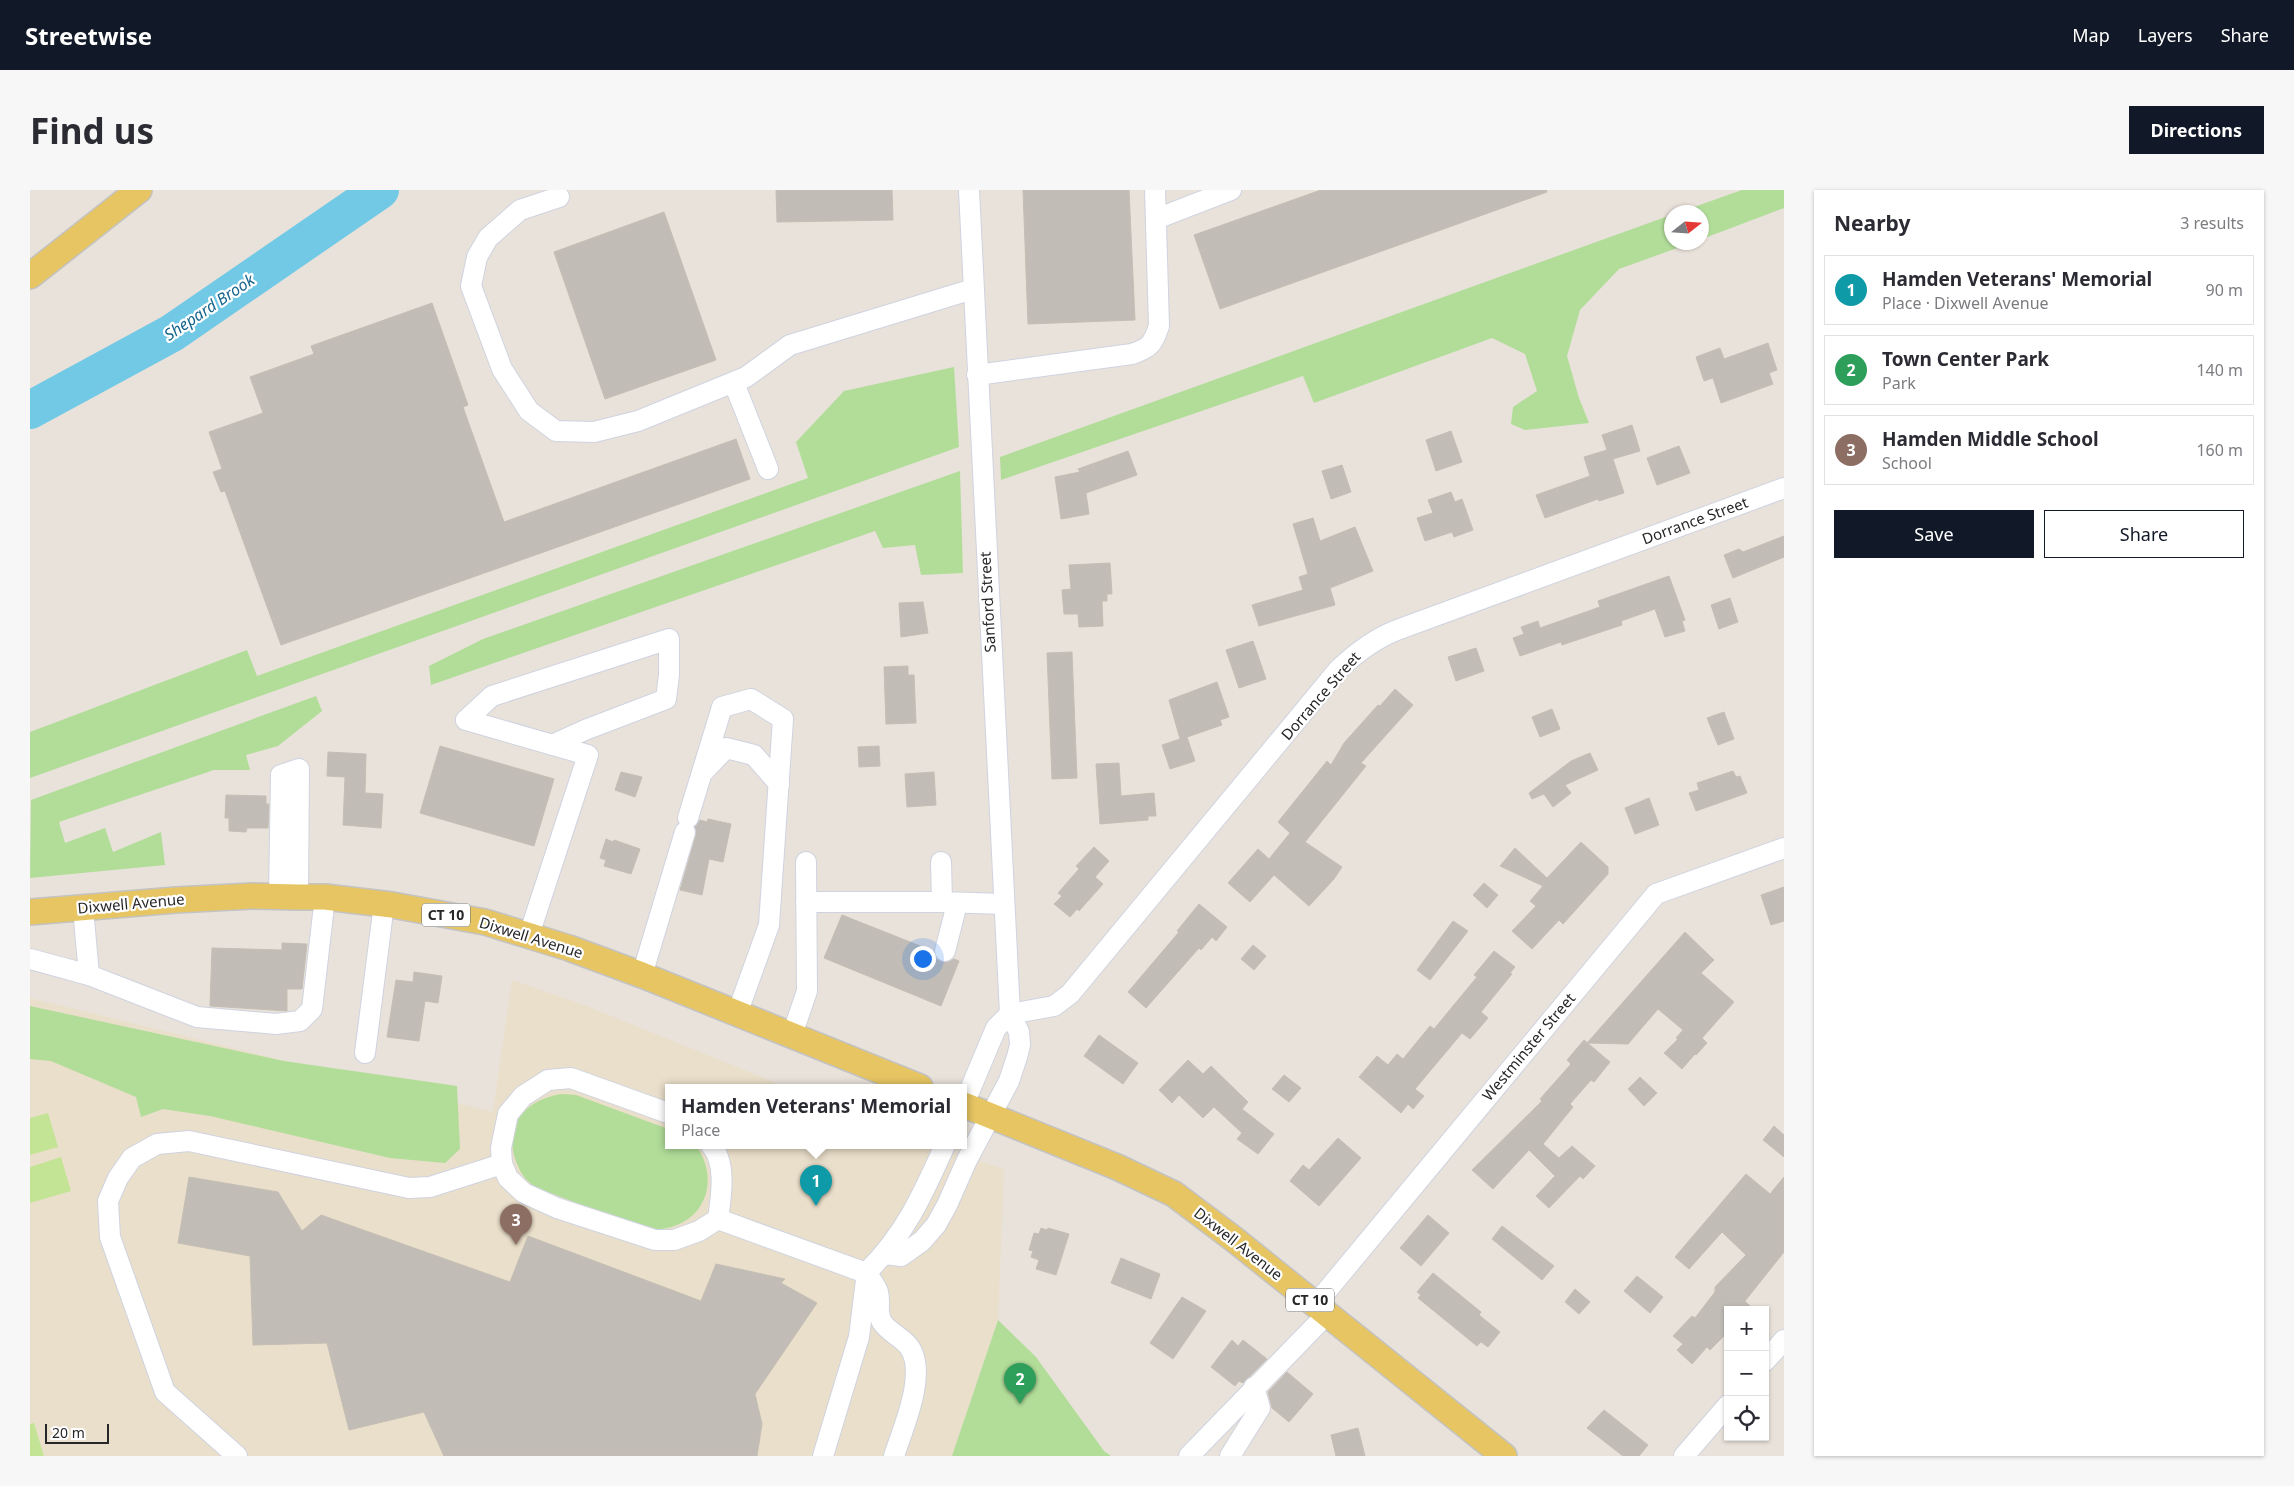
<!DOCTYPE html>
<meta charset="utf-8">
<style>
:root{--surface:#fff;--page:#f7f7f7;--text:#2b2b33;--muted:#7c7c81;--line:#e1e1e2;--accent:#111827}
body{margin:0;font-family:"Noto Sans",sans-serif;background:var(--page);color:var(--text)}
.controls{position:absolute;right:15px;bottom:15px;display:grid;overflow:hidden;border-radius:0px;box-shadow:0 1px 4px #0004}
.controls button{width:45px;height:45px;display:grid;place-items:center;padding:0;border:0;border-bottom:1px solid var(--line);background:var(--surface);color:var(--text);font:25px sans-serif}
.compass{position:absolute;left:1634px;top:15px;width:45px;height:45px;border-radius:50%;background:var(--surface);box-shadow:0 1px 4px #0004;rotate:73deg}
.scale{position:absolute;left:15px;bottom:12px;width:64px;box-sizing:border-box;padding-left:5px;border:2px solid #272727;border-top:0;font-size:14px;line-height:18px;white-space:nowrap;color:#272727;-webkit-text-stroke:4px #fff;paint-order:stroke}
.you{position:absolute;left:892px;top:768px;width:18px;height:18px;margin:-12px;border:4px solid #fff;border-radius:50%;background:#1a73e8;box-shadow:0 0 0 8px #1a73e833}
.badge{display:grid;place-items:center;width:32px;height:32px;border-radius:50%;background:var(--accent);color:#fff;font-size:16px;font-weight:700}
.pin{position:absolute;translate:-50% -41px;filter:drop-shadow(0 1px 2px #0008)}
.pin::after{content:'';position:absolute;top:26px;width:18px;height:15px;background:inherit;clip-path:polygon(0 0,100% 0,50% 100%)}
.popup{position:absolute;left:635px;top:894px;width:302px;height:65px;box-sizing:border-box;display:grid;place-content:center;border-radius:0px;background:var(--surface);filter:drop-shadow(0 1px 4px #0005);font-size:16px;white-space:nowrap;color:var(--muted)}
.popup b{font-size:19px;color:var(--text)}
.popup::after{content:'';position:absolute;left:50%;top:100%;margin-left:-10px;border:10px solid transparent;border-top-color:var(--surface)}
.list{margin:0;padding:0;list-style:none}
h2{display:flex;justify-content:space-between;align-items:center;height:65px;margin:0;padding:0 20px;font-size:21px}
h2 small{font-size:16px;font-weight:400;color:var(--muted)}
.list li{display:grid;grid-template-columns:32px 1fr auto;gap:15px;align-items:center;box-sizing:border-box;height:70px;margin:0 10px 10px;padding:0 10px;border:1px solid var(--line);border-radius:0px}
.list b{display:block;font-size:19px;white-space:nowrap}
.list p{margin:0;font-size:16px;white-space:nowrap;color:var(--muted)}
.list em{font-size:16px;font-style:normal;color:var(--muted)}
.actions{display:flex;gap:10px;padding:15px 20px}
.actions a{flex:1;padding:11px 0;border:1px solid var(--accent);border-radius:0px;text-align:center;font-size:18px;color:var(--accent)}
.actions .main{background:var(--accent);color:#fff}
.icon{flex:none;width:28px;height:28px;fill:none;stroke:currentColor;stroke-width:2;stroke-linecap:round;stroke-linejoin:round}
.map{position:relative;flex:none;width:1754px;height:1266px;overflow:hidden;border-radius:0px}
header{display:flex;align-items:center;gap:30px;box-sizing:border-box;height:70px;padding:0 25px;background:var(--accent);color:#fff}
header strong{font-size:24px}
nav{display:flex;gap:28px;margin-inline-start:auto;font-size:18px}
.intro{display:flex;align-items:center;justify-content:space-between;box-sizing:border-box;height:120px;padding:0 30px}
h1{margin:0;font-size:35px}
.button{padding:12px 22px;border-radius:0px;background:var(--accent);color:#fff;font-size:18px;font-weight:700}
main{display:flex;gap:30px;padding:0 30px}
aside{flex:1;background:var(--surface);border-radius:0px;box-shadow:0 1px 4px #0004}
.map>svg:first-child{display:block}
.education{fill:#eadfca}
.green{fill:#b1dd99}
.pitch{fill:#c4e495}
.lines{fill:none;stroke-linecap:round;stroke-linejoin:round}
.river{stroke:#72c9e6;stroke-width:38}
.building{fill:#c1bcb6;stroke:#c4beb4}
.minor-casing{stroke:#cfd3e0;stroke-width:22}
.major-casing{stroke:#c3c3c3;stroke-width:28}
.minor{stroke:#fff;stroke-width:20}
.major{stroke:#e6c562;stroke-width:25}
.labels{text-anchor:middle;stroke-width:4.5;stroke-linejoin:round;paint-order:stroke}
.shield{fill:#fff;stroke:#686868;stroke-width:1}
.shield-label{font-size:14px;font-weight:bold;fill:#272727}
.street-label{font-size:15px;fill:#272727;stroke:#fff}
.water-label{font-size:16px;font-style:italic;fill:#16668d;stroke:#fff}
</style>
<header>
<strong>Streetwise</strong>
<nav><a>Map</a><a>Layers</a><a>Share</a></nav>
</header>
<div class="intro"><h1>Find us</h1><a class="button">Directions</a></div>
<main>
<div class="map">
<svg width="1754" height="1266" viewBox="0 0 1754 1266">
<rect width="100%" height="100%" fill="#e9e2da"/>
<!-- education -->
<path class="education" d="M 482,790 L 554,815 L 756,897 L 638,897 L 638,955 L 900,955 L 974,979 L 968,1130 L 922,1266 L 0,1266 L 0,808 L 463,922 Z"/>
<!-- green -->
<g class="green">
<path d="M 1712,0 L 1754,0 L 1754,18 L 1672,49 L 1672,22 L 1650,22 Z"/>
<path d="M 1641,25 L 1642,52 L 1661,53 L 1589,79 L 1550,120 L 1537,166 L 1549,208 L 1559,233 L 1495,240 L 1481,234 L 1483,217 L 1507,201 L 1495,164 L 1462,148 L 1284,213 L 1273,186 L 971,290 L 970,267 Z"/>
<path d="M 924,177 L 929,257 L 0,588 L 0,542 L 217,460 L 227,486 L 778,288 L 766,252 L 814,201 Z"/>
<path d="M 930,281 L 933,383 L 891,385 L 885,355 L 853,358 L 845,341 L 401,495 L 399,476 L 453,449 Z"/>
<path d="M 286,506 L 292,521 L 248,556 L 216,565 L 220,580 L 184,580 L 29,632 L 35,653 L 75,638 L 83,662 L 131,642 L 135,675 L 0,688 L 1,610 Z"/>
<path d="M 0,816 L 254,871 L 427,896 L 430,959 L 415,973 L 360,968 L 180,926 L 133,919 L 111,927 L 106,907 L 21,871 L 0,869 Z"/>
<path d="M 532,904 L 546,905 L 638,939 L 638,955 L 666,955 C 696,999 665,1047 612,1038 L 513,1000 C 508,998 503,996 499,992 C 491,985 487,975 484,965 C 475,931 500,908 532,904 Z"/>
<path d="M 968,1130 L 1006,1167 L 1074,1261 L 1081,1266 L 922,1266 Z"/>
</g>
<!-- pitch -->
<g class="pitch">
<path d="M 18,923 L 28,957 L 0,965 L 0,928 Z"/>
<path d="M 31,967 L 41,1001 L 0,1013 L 0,977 Z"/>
<path d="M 4,1233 L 14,1266 L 0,1266 L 0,1234 Z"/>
</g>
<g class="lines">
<!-- river -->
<path class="river" d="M 0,220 L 142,143 L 350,0"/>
</g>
<!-- building -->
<g class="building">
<path d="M 746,0 L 862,0 L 863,30 L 747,32 Z"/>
<path d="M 993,0 L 1099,0 L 1105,130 L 998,134 Z"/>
<path d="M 1291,0 L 1516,0 L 1517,2 L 1190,119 L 1164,45 Z"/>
<path d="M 634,22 L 686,170 L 575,209 L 524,62 Z"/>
<path d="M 402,113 L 438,215 L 433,217 L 474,332 L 706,249 L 720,289 L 251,455 L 195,301 L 191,302 L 183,282 L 192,279 L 179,242 L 233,223 L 220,187 L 284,164 L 281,156 Z"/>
<path d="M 1738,153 L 1747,180 L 1739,183 L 1743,194 L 1691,213 L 1683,188 L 1674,191 L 1666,167 L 1690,158 L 1694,169 Z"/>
<path d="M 1602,235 L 1610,261 L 1583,269 L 1594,303 L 1569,311 L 1568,309 L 1515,328 L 1506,305 L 1560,286 L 1554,267 L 1577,260 L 1572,245 Z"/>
<path d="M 1421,241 L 1432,272 L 1406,281 L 1396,250 Z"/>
<path d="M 1649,256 L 1660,283 L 1627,295 L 1617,268 Z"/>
<path d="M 1098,261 L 1107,285 L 1056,303 L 1059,324 L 1031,329 L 1025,287 L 1050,282 L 1048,279 Z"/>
<path d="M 1312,275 L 1321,302 L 1301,309 L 1292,281 Z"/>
<path d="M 1421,302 L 1425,312 L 1432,309 L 1443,340 L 1424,347 L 1422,342 L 1395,351 L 1387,328 L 1403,323 L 1398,310 Z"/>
<path d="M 1283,328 L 1290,351 L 1325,337 L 1343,381 L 1300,398 L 1305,415 L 1229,436 L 1222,415 L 1273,400 L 1269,387 L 1278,384 L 1263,334 Z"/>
<path d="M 1754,346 L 1754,367 L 1703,388 L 1694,365 L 1709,359 L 1713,362 Z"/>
<path d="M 1080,373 L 1082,404 L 1077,404 L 1077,411 L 1072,411 L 1073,436 L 1049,437 L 1048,424 L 1034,424 L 1032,400 L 1041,399 L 1039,375 Z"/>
<path d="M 1639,386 L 1655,430 L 1652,431 L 1655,441 L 1635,447 L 1625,419 L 1591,431 L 1592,435 L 1532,455 L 1531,452 L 1490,466 L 1483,448 L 1494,444 L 1491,437 L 1508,431 L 1510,438 L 1570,417 L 1568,411 Z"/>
<path d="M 1700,408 L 1708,432 L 1689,439 L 1681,415 Z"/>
<path d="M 893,412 L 898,443 L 871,447 L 869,413 Z"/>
<path d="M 1223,451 L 1236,489 L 1209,498 L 1196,460 Z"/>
<path d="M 1446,458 L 1454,481 L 1426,491 L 1418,467 Z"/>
<path d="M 1042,462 L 1047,588 L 1022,589 L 1017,463 Z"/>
<path d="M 878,476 L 878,485 L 884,485 L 886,533 L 856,534 L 854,477 Z"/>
<path d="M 1187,492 L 1199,527 L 1190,530 L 1192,535 L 1157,547 L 1165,571 L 1140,579 L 1132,555 L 1150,549 L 1139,510 Z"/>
<path d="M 1365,499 L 1383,515 L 1331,573 L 1336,576 L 1275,652 L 1312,677 L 1304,689 L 1279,716 L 1244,685 L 1220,712 L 1198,693 L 1228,659 L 1239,669 L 1260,643 L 1248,632 L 1297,571 L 1301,575 L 1314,553 L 1348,515 L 1350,516 Z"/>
<path d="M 1522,519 L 1530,539 L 1510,547 L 1502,527 Z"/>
<path d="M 1694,522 L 1704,549 L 1688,555 L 1677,528 Z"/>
<path d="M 410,556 L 524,589 L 504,656 L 390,623 Z"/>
<path d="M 849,556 L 850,576 L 829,577 L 828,557 Z"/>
<path d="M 298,562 L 336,564 L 335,603 L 353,604 L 351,638 L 313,635 L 315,587 L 297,586 Z"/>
<path d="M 1560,563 L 1568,580 L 1535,595 L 1541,603 L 1523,617 L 1514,604 L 1502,609 L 1499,603 L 1541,571 Z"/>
<path d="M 1089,573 L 1091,606 L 1124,603 L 1126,626 L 1118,626 L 1118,630 L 1070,634 L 1066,574 Z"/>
<path d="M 1703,581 L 1706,587 L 1710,586 L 1717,603 L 1666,621 L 1659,603 L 1669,600 L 1667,593 Z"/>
<path d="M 591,582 L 612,587 L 605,607 L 585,600 Z"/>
<path d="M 904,582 L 906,615 L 877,617 L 875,584 Z"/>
<path d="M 196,605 L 236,606 L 236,614 L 239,614 L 238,638 L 217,638 L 216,642 L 199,641 L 199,628 L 195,628 Z"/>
<path d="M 1619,608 L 1629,635 L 1605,644 L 1595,618 Z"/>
<path d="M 678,629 L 701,634 L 693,672 L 679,669 L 672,705 L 650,700 L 666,645 L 665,637 L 670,630 L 677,632 Z"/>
<path d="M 576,649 L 583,652 L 584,650 L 610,659 L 601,684 L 574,676 L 576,670 L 570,668 Z"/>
<path d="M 1551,652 L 1578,677 L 1578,684 L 1533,734 L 1529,730 L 1502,759 L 1482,741 L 1506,716 L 1500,711 L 1513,696 L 1470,676 L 1485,658 L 1517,688 Z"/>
<path d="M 1064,657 L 1079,671 L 1065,687 L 1073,694 L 1049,721 L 1047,719 L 1040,727 L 1024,714 L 1032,706 L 1028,703 L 1049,679 L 1046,676 Z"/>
<path d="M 1454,693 L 1468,705 L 1457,718 L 1443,705 Z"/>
<path d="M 1754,697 L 1754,731 L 1741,735 L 1731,705 Z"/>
<path d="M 1169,714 L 1197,737 L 1186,751 L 1182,747 L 1171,760 L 1169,758 L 1116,818 L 1098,802 L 1149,742 L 1147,741 Z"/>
<path d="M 812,725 L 903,761 L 906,769 L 912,772 L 918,772 L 924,769 L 929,771 L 911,816 L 794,768 Z"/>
<path d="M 1423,731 L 1438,741 L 1400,790 L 1387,780 Z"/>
<path d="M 1655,742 L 1684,770 L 1671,783 L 1704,812 L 1672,848 L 1677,853 L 1666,865 L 1665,864 L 1652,879 L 1634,863 L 1648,849 L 1646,848 L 1653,840 L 1628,819 L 1598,854 L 1557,853 Z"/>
<path d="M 252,753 L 277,754 L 272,799 L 257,799 L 257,821 L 180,816 L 182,758 L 252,760 Z"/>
<path d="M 1223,755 L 1236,766 L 1224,780 L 1211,769 Z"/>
<path d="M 1464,761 L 1485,777 L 1480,783 L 1482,784 L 1451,822 L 1458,828 L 1440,849 L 1432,843 L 1385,899 L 1394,906 L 1383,919 L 1378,914 L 1371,923 L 1329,887 L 1347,866 L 1358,875 L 1367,864 L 1373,869 L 1400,836 L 1404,839 L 1447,787 L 1444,785 Z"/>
<path d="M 384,782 L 412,786 L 408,813 L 395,811 L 389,851 L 357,847 L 366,790 L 383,792 Z"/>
<path d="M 1069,845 L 1108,873 L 1093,894 L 1054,866 Z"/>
<path d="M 1554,850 L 1580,872 L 1564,892 L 1561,890 L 1540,914 L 1543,917 L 1513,954 L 1529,968 L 1542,956 L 1565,976 L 1553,989 L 1550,986 L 1519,1018 L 1506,1006 L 1525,986 L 1499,960 L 1463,999 L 1442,980 L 1512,911 L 1510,909 L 1541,874 L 1537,870 Z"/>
<path d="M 1158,870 L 1173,884 L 1181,876 L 1218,912 L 1212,919 L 1244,944 L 1228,964 L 1207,949 L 1212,943 L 1184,917 L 1173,928 L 1149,905 L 1142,913 L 1129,900 Z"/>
<path d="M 1254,885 L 1271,898 L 1259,912 L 1242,899 Z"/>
<path d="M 1610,887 L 1627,903 L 1614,916 L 1598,899 Z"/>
<path d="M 1744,936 L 1754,945 L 1754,967 L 1733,950 Z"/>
<path d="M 1308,948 L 1331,968 L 1289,1016 L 1260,991 L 1273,975 L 1279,980 Z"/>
<path d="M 1716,984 L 1740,1004 L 1754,987 L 1754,1062 L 1715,1111 L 1724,1120 L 1698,1120 L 1698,1142 L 1680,1160 L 1677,1157 L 1662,1174 L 1647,1160 L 1653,1154 L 1643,1146 L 1662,1126 L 1665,1128 L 1685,1102 L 1685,1097 L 1716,1065 L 1692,1042 L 1659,1079 L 1645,1067 Z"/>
<path d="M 159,987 L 248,1002 L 272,1041 L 291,1025 L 480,1092 L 498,1046 L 671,1111 L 686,1074 L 755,1089 L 751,1093 L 787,1113 L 725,1204 L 732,1234 L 727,1266 L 414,1266 L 394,1222 L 319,1240 L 297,1153 L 223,1155 L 220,1066 L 148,1053 Z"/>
<path d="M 1398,1025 L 1419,1043 L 1391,1076 L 1370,1058 Z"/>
<path d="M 1472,1036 L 1524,1076 L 1512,1090 L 1462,1049 Z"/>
<path d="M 1011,1038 L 1017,1040 L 1018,1038 L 1039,1044 L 1026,1085 L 1006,1079 L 1009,1070 L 1001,1067 L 1003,1061 L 999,1060 L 1004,1043 L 1009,1044 Z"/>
<path d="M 1091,1068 L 1130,1084 L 1121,1109 L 1081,1093 Z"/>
<path d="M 1403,1083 L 1451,1122 L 1449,1125 L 1470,1142 L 1458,1157 L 1451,1152 L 1447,1156 L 1388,1108 L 1391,1105 L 1387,1102 Z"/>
<path d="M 1607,1086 L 1633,1107 L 1620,1123 L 1594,1101 Z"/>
<path d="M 1545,1099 L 1560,1112 L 1549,1124 L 1535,1112 Z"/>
<path d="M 1152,1107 L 1176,1121 L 1143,1169 L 1120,1153 Z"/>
<path d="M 1202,1150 L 1208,1156 L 1213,1150 L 1237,1169 L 1213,1193 L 1209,1191 L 1205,1196 L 1181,1177 Z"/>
<path d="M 1257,1182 L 1283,1204 L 1259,1232 L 1242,1218 L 1238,1202 Z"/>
<path d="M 1574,1220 L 1618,1255 L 1609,1266 L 1593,1266 L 1557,1238 Z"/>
<path d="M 1328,1238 L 1335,1266 L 1306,1266 L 1301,1245 Z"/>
</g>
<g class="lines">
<defs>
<g id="minor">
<path d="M 529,7 L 490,20 L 458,48 L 447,67 L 441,96 L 472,179 L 499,221 L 526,241 L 564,242 L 608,231 L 716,187 L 760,155 L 943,99"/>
<path d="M 1126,29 L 1201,0"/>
<path d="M 947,185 L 1102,164 C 1120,158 1123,154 1129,136 L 1125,0"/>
<path d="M 704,193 L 738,279"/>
<path d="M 436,530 L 462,506 L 639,449 L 639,485 L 636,509 L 555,540 L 522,555"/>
<path d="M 436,530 L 558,565 L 499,745"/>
<path d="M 674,581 L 696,558 L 724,565 L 749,594"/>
<path d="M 658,628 L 692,517 L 721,509 L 753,529 L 739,735 L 707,824"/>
<path d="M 911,672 L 912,712 L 974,714"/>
<path d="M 249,706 L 251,585 L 269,579 L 268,707"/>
<path d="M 776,712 L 912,712"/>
<path d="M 53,718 L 59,785 L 167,827 L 246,834 L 270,831 L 282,819 L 295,707"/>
<path d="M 915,761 L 927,714"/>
<path d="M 0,769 L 59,785"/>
<path d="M 612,785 L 655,642"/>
<path d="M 980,824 L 1024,816 L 1040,804 L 1309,479 C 1327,462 1344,449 1367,440 L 1754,298"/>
<path d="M 762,845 L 777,801 L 776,672"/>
<path d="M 335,863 L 354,714"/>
<path d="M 934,914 L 966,838 L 980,824"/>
<path d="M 638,923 L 541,888 L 518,890 L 493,906 L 478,924 L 471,958 L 472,974 L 478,988 L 494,1003 L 527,1018 L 625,1050 L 644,1050 L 669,1041 L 688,1029 C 691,1007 697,973 681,955"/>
<path d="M 688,1029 L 836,1083 C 875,1045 893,1004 915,955"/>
<path d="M 855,1064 L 871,1066 L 892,1051 L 906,1035 L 917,1015 L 937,970 L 979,891 L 987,867 L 990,855 L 989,842 L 980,824 L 939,0"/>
<path d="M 836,1083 C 840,1088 846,1096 848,1102 C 851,1112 846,1122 852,1132 C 859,1143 874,1148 880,1158 C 897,1185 873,1238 864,1266"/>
<path d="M 1285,1115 L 1626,704 L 1754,658"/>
<path d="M 1735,1171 L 1754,1150"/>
<path d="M 207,1266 L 135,1202 L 80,1047 L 78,1011 L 88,988 L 102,968 L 127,954 L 159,951 L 379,998 L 400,997 L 472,974"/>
<path d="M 793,1266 L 829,1147 L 836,1090"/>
<path d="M 1159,1266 L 1297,1124"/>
<path d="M 1200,1266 L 1230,1218 L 1224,1197"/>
<path d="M 1654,1266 L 1698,1215"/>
</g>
<g id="major">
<path d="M 0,86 L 109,0"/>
<path d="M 0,722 L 146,710 L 222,706 L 268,707 L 295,707 L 362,715 L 455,732 L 539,758 L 612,785 L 890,897"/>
<path d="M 934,915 L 1087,977 L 1144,1004 L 1205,1050 L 1474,1266"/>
</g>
</defs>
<!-- minor casing -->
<use href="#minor" class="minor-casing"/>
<!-- major casing -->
<use href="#major" class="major-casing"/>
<!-- minor -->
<use href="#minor" class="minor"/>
<!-- major -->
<use href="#major" class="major"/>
</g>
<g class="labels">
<!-- shield labels -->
<g class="shield">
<rect x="392" y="713.5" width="48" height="23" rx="4"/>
<rect x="1256" y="1098.5" width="48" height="23" rx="4"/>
</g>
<g class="shield-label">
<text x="416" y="730">CT 10</text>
<text x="1280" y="1115">CT 10</text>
</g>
<!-- street labels -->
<g class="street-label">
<text transform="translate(1665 331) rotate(-20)" y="5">Dorrance Street</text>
<text transform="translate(958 412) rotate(-93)" y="5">Sanford Street</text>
<text transform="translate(1291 506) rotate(-49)" y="5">Dorrance Street</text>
<text transform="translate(101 714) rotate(-5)" y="5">Dixwell Avenue</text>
<text transform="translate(501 748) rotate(17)" y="5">Dixwell Avenue</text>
<text transform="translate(1499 857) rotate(-50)" y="5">Westminster Street</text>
<text transform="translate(1208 1054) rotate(38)" y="5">Dixwell Avenue</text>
</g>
<!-- water labels -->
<g class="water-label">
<text transform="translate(179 117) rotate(-34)" y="6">Shepard Brook</text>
</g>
</g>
</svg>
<div class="controls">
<button>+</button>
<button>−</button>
<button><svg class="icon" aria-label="locate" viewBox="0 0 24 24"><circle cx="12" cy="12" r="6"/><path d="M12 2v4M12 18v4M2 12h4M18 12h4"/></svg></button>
</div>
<svg class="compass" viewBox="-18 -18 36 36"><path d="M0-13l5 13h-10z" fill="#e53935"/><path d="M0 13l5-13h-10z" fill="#7c7c81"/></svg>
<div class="scale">20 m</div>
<div class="you"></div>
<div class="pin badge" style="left:786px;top:1016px;background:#0f9aa8">1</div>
<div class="popup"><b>Hamden Veterans' Memorial</b>Place</div>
<div class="pin badge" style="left:990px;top:1214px;background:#2e9e5b">2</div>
<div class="pin badge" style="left:486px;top:1055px;background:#8d6e63">3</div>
</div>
<aside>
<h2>Nearby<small>3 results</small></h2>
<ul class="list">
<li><span class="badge" style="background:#0f9aa8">1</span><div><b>Hamden Veterans' Memorial</b><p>Place · Dixwell Avenue</p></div><em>90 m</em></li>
<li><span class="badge" style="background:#2e9e5b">2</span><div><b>Town Center Park</b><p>Park</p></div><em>140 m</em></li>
<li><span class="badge" style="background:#8d6e63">3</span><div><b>Hamden Middle School</b><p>School</p></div><em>160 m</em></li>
</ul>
<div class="actions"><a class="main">Save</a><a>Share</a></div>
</aside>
</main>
